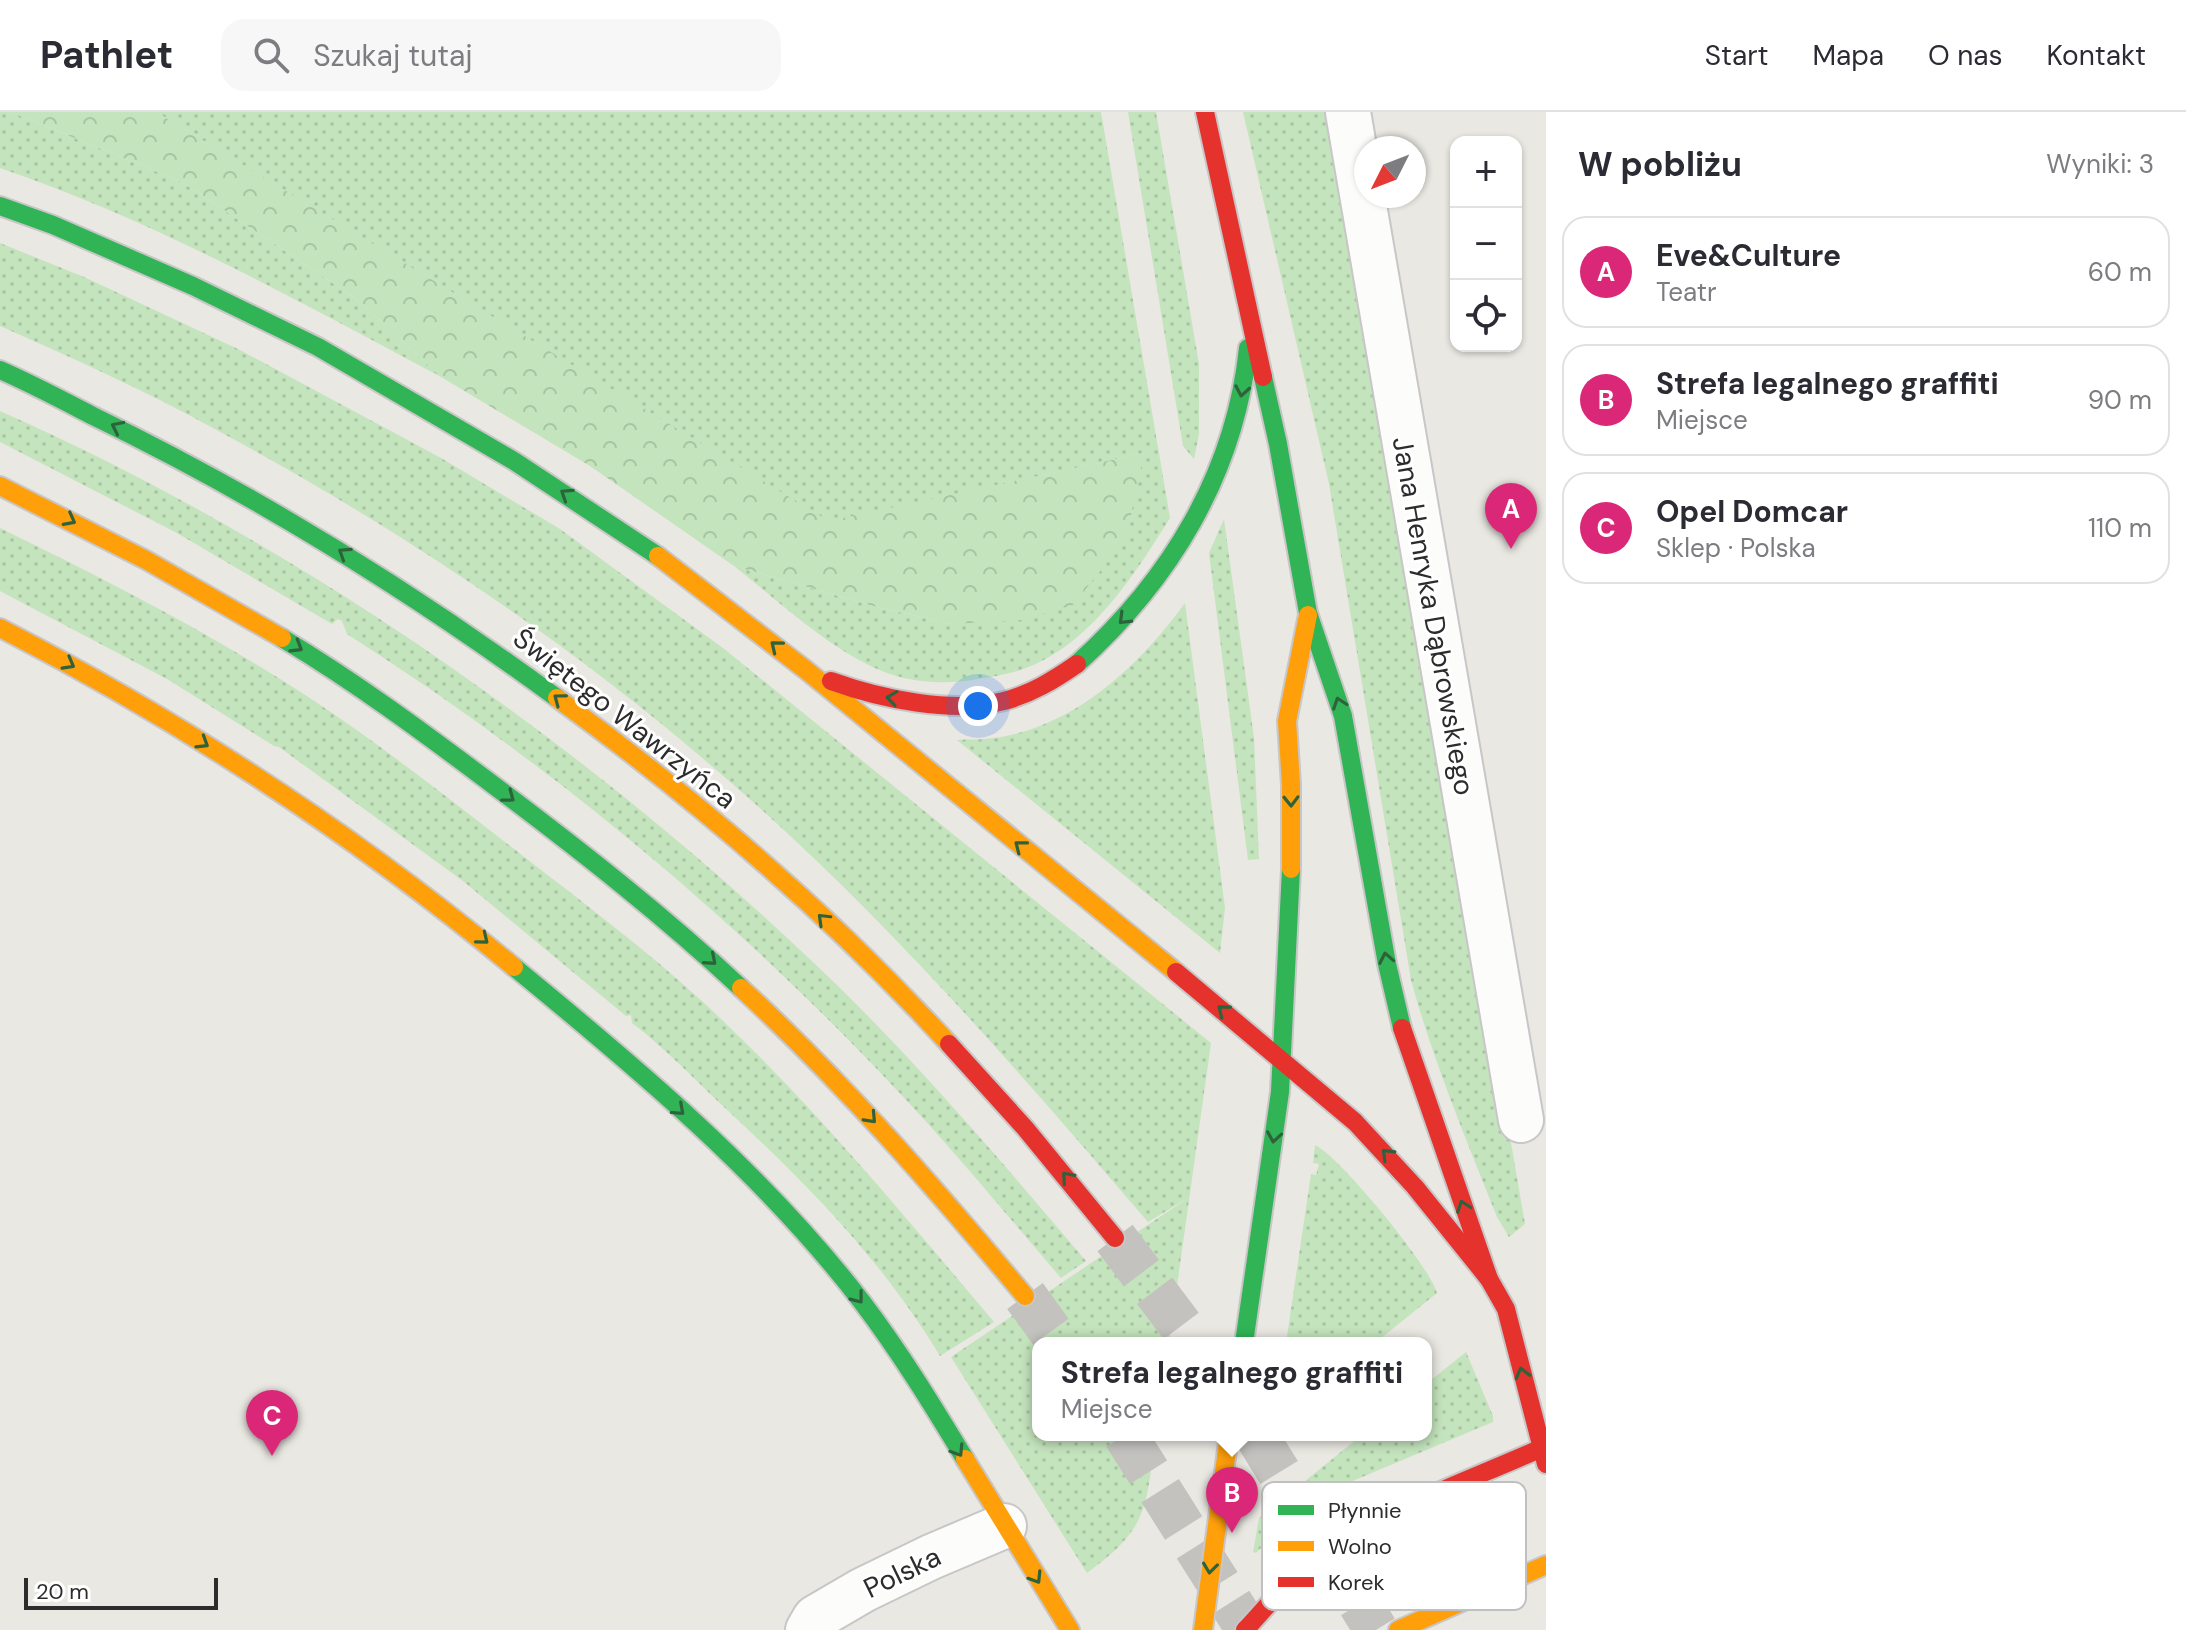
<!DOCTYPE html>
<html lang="pl">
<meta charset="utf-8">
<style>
:root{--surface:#fff;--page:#f7f7f7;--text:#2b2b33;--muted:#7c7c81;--line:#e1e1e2;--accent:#db2777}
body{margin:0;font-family:"DM Sans",sans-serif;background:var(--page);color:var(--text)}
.controls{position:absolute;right:24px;top:24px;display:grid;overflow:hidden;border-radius:16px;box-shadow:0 2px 6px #0004}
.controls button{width:72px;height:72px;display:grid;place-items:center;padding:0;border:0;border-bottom:2px solid var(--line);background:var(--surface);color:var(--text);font:40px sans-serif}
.compass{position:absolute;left:1354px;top:24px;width:72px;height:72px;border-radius:50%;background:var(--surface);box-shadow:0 2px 6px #0004;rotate:228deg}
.scale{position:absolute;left:24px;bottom:20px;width:194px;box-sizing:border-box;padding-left:8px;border:4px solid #2c2c2c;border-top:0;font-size:22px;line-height:28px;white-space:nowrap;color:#2c2c2c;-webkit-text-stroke:6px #fff;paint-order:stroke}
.you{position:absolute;left:978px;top:594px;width:28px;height:28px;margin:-20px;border:6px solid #fff;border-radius:50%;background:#1a73e8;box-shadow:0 0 0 12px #1a73e833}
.badge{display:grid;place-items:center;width:52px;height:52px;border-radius:50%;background:var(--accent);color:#fff;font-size:26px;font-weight:700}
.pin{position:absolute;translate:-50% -66px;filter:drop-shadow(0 2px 4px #0008)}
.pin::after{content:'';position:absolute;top:42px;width:28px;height:24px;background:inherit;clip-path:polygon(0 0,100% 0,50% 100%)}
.popup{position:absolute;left:1032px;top:1225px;width:400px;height:104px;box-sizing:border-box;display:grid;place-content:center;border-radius:16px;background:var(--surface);filter:drop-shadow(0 2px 6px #0005);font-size:26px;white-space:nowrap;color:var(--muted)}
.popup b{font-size:30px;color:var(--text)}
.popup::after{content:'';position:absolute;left:50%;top:100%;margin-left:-16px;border:16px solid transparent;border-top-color:var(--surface)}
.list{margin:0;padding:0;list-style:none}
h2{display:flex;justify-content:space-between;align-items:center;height:104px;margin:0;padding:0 32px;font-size:34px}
h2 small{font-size:26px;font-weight:400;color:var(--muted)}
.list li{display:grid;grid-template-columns:52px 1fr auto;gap:24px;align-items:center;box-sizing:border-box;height:112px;margin:0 16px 16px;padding:0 16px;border:2px solid var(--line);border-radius:24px}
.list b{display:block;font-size:30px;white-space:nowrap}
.list p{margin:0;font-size:26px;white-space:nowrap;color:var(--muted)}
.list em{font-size:26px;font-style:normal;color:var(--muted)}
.icon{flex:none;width:44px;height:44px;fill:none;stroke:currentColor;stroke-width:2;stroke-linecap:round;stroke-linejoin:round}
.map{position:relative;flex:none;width:1546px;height:1518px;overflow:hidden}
header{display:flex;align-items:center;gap:48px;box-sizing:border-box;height:112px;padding:0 40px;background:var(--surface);border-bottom:2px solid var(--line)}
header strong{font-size:38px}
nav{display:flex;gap:44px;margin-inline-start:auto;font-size:28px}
.search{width:560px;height:72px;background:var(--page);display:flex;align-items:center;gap:20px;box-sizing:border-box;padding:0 28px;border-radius:24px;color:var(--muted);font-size:30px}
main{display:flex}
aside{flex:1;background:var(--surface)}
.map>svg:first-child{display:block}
.green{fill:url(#green-dots)}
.forest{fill:url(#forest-crowns)}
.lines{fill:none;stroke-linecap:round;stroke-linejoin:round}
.secondary-tunnel{stroke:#c4c2be;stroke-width:44;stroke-dasharray:44 22;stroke-linecap:butt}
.street-casing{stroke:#c8c6c7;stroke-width:48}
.fast-casing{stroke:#c8c6c7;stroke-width:22}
.slow-casing{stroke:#c8c6c7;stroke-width:22}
.jam-casing{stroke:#c8c6c7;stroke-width:22}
.street{stroke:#fcfcfb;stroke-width:44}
.fast{stroke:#30b455;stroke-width:18}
.slow{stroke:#ff9f0a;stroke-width:18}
.jam{stroke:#e5322d;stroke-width:18}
.oneway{stroke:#2e623c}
.labels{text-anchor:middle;stroke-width:6;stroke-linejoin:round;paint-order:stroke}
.street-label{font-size:28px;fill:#2c2c2c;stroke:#fff}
.key{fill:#fff;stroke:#c0c0c0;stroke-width:2}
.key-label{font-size:22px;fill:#2c2c2c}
</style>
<header>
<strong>Pathlet</strong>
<div class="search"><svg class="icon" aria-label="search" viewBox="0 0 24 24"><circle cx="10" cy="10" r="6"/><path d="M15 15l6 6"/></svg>Szukaj tutaj</div>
<nav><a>Start</a><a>Mapa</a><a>O nas</a><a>Kontakt</a></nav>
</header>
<main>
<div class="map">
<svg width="1546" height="1518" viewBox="0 0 1546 1518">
<defs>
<pattern id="green-dots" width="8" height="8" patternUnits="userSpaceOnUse" patternTransform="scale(2)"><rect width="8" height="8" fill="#c4e4bd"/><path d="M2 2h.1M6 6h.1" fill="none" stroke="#a9c4a3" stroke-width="1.8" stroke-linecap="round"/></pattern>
<pattern id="forest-crowns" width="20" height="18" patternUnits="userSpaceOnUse" patternTransform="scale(2)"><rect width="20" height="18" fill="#c4e4bd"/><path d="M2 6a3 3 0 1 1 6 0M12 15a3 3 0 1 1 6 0" fill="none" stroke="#a9c4a3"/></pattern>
</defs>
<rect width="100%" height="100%" fill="#eae8e2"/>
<!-- green -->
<g class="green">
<path d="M 0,0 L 11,0 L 182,70 L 355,186 L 441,265 C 297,188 155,109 0,56 Z"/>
<path d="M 156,0 L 1101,0 L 1170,406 C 1133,465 1086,540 1014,560 C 1002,563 990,565 978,567 C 947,573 911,571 882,559 C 827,536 780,490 734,454 L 877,495 L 951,512 L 1144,341 L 829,410 Z"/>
<path d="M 1128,0 L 1156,0 L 1199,252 L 1199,322 L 1194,347 L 1183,334 Z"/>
<path d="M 1243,0 L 1333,0 L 1525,1112 L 1509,1125 L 1497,1105 C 1466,1027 1433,949 1411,868 L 1329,372 Z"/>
<path d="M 0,131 L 84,165 L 238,237 L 441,346 L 560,417 L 723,536 L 1211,931 L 1169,1231 L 1038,1231 L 1038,1323 L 1156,1323 C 1145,1396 1150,1415 1087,1461 L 951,1245 L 1188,1086 L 1148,1110 C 1012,951 874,792 714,656 C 562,525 390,411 213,316 C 144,278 72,246 0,214 Z"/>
<path d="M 0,299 C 304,433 606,647 843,879 C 929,964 1008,1057 1086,1149 L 1061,1166 C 1005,1101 952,1036 893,974 C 731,802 546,649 347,522 L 342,509 L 338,507 L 332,512 L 177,421 L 0,330 Z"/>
<path d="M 1224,407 L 1254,626 L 1259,747 L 1248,748 L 1209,441 Z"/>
<path d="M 0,416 C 123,476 247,540 358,619 C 414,659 469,702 523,744 C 584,791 646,838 703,890 C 809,988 901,1100 994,1210 L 940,1244 C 880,1145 807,1072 723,994 C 693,966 664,935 632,911 L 631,903 L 626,904 L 463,769 L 279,635 L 274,634 L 167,567 L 0,479 Z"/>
<path d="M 1185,491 L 1225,796 L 1220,841 L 957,628 C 969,627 982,628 994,626 C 1075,615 1139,554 1185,491 Z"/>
<path d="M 1315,1033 C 1339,1044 1429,1153 1437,1181 L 1375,1231 L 1286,1231 L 1311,1062 L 1316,1063 L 1319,1052 L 1313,1051 Z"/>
<path d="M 1466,1240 L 1493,1304 L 1493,1310 L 1324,1381 L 1294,1403 L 1256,1441 L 1253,1440 L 1259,1406 L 1362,1323 L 1426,1323 L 1426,1272 Z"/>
</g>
<!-- forest -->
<path class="forest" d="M 11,0 L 156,0 L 829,409 L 1144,341 L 1126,427 L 1073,493 L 1022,508 L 951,512 L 877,495 L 734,454 L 590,354 L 441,265 L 355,186 L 182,70 Z"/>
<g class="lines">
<!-- secondary-tunnel -->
<g class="secondary-tunnel">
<path d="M 1115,1126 L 1194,1231"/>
<path d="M 1025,1184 L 1059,1231"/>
<path d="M 1125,1323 L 1248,1518"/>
<path d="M 1256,1323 L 1376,1518"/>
</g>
<defs>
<g id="street">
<path d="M 1348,0 L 1521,1008"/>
<path d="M 808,1518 L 815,1506 L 863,1478 L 931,1445 L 1004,1414"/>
</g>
<g id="fast">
<path d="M 0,94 L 53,113 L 193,174 L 318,235 L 514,349 L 658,444"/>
<path d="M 0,258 C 32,272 62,288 93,304 C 256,383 411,479 557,586"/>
<path d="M 1263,265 L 1278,332 L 1308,501 L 1343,604 L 1387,852 L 1402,916"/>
<path d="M 282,526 C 357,571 427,623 496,675 C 581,739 664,804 741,876"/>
<path d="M 1077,552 C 1170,468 1235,362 1248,236"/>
<path d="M 514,855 C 637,956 765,1063 862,1190 C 900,1240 933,1294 965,1347"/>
<path d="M 1244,1231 L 1280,980 L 1291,757"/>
</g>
<g id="slow">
<path d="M 0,374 L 146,448 L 282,526"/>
<path d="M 658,444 L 806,558 L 1176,860"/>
<path d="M 0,516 C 185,611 354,722 514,855"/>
<path d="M 557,586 C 697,688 832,804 949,932"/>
<path d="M 1291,757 L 1291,673 L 1287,609 L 1308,503"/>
<path d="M 741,876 C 844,971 935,1076 1025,1184"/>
<path d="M 965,1347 L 1070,1518"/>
<path d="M 1203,1518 L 1229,1323"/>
<path d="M 1398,1518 L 1546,1453"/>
</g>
<g id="jam">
<path d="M 1205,0 L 1263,265"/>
<path d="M 831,569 C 881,587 952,602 1004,589 C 1031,582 1054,568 1077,552"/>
<path d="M 1176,860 L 1355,1010 L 1415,1075 L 1489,1167"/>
<path d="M 1402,916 L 1489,1167 L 1506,1197 L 1546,1352"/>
<path d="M 949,932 L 1025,1016 L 1115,1126"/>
<path d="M 1245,1518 C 1266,1496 1285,1471 1309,1452 C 1379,1398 1467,1370 1546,1334"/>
</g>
</defs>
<!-- street casing -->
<use href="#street" class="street-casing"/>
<!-- fast casing -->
<use href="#fast" class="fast-casing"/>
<!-- slow casing -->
<use href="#slow" class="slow-casing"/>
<!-- jam casing -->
<use href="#jam" class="jam-casing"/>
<!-- street -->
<use href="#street" class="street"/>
<!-- fast -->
<use href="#fast" class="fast"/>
<!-- slow -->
<use href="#slow" class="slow"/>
<!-- jam -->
<use href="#jam" class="jam"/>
</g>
<!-- one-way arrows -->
<defs><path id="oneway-chevron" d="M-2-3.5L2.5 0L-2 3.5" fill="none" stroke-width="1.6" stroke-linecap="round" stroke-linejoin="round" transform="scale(2)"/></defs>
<g class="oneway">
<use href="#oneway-chevron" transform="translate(1242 279) rotate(100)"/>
<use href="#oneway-chevron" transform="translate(117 315) rotate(-154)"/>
<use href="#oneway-chevron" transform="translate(566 382) rotate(-147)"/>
<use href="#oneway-chevron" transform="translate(70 408) rotate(28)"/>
<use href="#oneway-chevron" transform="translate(344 441) rotate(-147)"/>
<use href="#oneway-chevron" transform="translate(1124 507) rotate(135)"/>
<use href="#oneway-chevron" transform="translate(776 534) rotate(-141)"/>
<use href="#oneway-chevron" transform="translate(297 535) rotate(31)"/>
<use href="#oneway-chevron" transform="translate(69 552) rotate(29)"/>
<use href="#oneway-chevron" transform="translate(892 586) rotate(-172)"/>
<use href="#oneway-chevron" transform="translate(559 587) rotate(-143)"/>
<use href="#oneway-chevron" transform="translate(1339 591) rotate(-109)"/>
<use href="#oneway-chevron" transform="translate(203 631) rotate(32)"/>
<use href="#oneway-chevron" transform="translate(509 685) rotate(37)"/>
<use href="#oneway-chevron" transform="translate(1291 689) rotate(89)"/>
<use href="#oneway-chevron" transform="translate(1020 734) rotate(-142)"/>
<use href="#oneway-chevron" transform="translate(823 807) rotate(-136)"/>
<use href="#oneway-chevron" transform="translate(483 827) rotate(39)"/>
<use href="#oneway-chevron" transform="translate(1386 846) rotate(-101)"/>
<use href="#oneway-chevron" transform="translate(711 848) rotate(41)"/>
<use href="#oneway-chevron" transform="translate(1223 898) rotate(-141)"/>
<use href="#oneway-chevron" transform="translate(679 998) rotate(42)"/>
<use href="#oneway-chevron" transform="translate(871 1006) rotate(47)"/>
<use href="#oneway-chevron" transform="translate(1274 1025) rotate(99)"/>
<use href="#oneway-chevron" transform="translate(1387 1042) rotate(-135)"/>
<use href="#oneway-chevron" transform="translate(1067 1065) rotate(-131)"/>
<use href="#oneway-chevron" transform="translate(1463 1094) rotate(-109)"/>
<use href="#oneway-chevron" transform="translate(858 1186) rotate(52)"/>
<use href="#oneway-chevron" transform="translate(1522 1261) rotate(-104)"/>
<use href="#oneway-chevron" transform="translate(958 1339) rotate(58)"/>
<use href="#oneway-chevron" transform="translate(1210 1456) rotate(97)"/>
<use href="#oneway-chevron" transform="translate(1036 1466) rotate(58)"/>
</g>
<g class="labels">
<!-- street labels -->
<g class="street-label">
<text transform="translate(1434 504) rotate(80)" y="10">Jana Henryka Dąbrowskiego</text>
<text transform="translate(625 606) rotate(38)" y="10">Świętego Wawrzyńca</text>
<text transform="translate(902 1460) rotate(-26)" y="10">Polska</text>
</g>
</g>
<!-- legend -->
<rect x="1262" y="1370" width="264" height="128" rx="12" class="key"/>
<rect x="1278" y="1393" width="36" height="10" fill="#30b455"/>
<rect x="1278" y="1429" width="36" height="10" fill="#ff9f0a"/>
<rect x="1278" y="1465" width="36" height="10" fill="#e5322d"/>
<g class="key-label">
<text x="1328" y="1406">Płynnie</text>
<text x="1328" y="1442">Wolno</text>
<text x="1328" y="1478">Korek</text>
</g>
</svg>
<div class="controls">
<button>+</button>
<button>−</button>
<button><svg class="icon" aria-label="locate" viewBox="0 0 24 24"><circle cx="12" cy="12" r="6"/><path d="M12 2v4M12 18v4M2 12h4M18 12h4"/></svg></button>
</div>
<svg class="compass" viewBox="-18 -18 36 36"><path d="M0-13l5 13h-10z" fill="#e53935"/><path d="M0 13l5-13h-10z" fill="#7c7c81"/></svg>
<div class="scale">20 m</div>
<div class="you"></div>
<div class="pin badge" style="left:1511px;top:437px">A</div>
<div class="pin badge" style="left:1232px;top:1421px">B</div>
<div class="popup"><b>Strefa legalnego graffiti</b>Miejsce</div>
<div class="pin badge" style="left:272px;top:1344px">C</div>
</div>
<aside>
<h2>W pobliżu<small>Wyniki: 3</small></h2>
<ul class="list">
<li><span class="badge">A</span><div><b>Eve&amp;Culture</b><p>Teatr</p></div><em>60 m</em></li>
<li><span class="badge">B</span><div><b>Strefa legalnego graffiti</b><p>Miejsce</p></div><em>90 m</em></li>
<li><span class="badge">C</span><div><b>Opel Domcar</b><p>Sklep · Polska</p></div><em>110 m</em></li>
</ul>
</aside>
</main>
